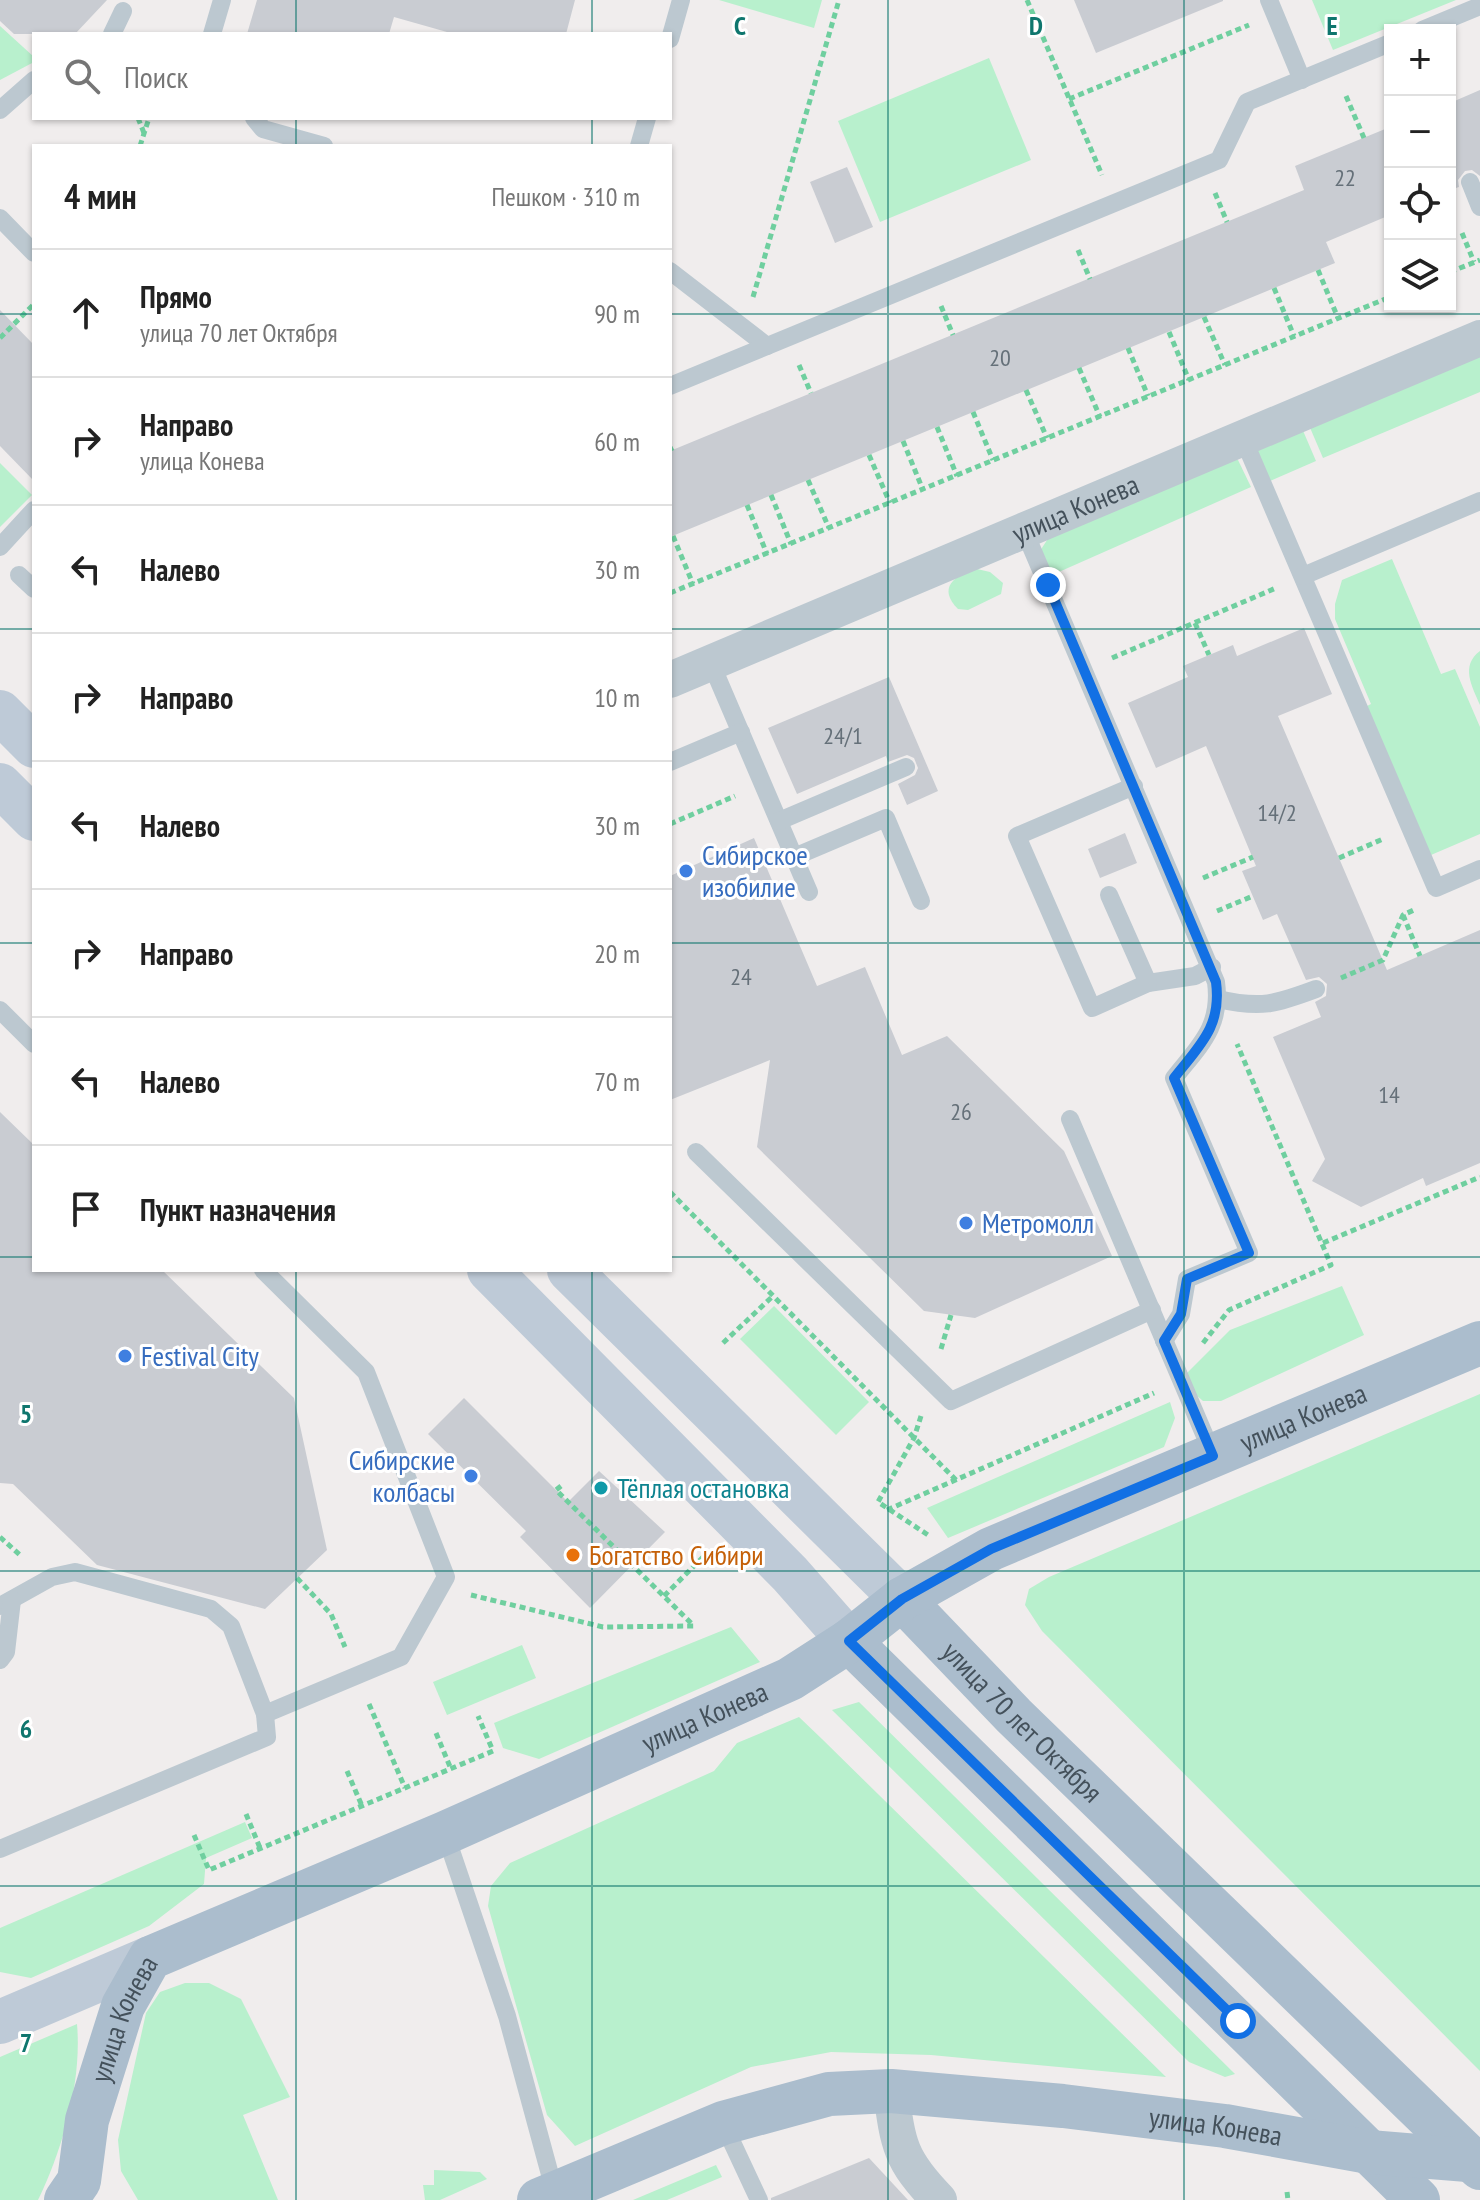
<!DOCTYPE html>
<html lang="ru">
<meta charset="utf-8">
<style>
:root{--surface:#fff;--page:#f2f2f2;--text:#222;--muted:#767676;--line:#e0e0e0}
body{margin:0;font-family:"PT Sans Narrow",sans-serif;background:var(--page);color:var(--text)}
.controls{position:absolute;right:24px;top:24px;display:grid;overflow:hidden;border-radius:0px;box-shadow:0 2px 6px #0004}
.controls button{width:72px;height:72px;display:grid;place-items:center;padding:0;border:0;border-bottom:2px solid var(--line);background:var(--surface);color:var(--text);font:40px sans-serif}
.stop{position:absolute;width:24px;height:24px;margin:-18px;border:6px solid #1270e4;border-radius:50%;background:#fff}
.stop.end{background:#1270e4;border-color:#fff;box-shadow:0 2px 8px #0008}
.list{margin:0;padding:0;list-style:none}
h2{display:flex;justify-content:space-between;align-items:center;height:104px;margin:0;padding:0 32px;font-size:34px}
h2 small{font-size:26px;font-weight:400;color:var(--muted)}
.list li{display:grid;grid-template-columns:52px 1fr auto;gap:24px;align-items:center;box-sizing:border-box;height:128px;padding:0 32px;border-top:2px solid var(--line)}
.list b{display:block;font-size:30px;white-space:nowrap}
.list p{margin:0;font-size:26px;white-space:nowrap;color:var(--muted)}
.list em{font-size:26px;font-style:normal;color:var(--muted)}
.icon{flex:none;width:44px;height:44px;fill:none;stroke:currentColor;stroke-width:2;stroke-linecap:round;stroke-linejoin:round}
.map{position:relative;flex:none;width:1480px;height:2200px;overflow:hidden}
.search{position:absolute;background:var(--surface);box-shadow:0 2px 6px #0004;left:32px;top:32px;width:640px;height:88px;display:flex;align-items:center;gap:20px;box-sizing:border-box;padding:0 28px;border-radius:0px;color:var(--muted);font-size:30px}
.panel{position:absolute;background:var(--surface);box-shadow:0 2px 6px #0004;left:32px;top:144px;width:640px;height:1128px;border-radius:0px}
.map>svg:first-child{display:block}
.green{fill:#b8f0cd}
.building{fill:#c9ccd2}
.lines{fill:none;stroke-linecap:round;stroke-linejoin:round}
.path{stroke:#6fcf9f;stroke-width:5;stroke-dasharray:6 4;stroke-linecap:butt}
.lane{stroke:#bcc8d0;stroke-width:18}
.street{stroke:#bcc8d0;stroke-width:36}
.secondary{stroke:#becad7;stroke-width:44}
.primary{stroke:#abbdcd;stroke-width:44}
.route{stroke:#1270e4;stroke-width:10}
.grid{fill:none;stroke:#0f766e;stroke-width:2;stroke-opacity:0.55}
.shop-dot{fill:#3f7fe0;stroke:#fff;stroke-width:3}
.culture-dot{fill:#0f9aa8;stroke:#fff;stroke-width:3}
.food-dot{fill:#e8710a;stroke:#fff;stroke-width:3}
.labels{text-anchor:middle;stroke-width:6;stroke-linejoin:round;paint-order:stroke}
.number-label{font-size:24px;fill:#657079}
.street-label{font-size:28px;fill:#44515b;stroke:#fff}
.shop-label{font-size:28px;fill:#366cbe;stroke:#fff;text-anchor:start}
.culture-label{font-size:28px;fill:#0d838f;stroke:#fff;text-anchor:start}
.food-label{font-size:28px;fill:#c56008;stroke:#fff;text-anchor:start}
.grid-label{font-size:26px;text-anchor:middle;font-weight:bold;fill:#0f766e;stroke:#fff;stroke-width:6;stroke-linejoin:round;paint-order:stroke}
</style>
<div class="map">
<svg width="1480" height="2200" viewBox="0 0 1480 2200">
<rect width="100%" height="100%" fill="#f0eded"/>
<!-- green -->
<g class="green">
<path d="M 719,0 L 822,0 L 814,28 Z"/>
<path d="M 1312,0 L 1456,0 L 1333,50 Z"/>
<path d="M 0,26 L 34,57 L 34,62 L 0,80 Z"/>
<path d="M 989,58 L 1031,160 L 880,222 L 838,121 Z"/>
<path d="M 1480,353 L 1480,392 L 1323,458 L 1308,423 Z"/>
<path d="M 1301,426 L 1316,461 L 1270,481 L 1255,446 Z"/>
<path d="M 1230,459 L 1238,460 L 1251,487 L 1052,575 L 1040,551 L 1049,537 Z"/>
<path d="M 0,463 L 32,495 L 0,527 Z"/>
<path d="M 1392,559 L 1441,674 L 1455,669 L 1480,727 L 1480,834 L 1431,855 L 1367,706 L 1371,704 L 1335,619 L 1335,604 L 1342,580 Z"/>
<path d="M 977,569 L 990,572 L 1003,583 L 1001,594 L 968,610 L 958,609 C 937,588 954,575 977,569 Z"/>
<path d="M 1480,651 L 1480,705 C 1472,686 1460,666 1480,651 Z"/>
<path d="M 1342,1286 L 1364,1335 L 1221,1401 L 1203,1401 L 1195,1394 L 1186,1374 L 1230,1330 Z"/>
<path d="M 774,1306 L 869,1402 L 836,1435 L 740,1339 Z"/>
<path d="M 1480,1394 L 1480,2071 L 1042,1631 L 1025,1605 L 1029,1589 L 1049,1577 Z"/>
<path d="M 1170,1402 L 1175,1418 L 1164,1447 L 948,1538 L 927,1508 Z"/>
<path d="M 731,1627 L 760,1662 L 539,1759 L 503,1748 L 494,1723 Z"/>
<path d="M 522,1645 L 536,1678 L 447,1715 L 433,1682 Z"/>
<path d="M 859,1702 L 1235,2074 L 1225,2077 L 1189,2062 L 832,1710 Z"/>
<path d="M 799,1717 L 822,1739 L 1166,2077 L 931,2055 L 831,2052 L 751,2067 L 575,2146 L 547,2115 L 488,1906 L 491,1886 L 510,1863 L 714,1771 L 737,1743 Z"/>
<path d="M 245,1822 L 252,1838 L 206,1858 L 204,1884 L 149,1926 L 31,1978 L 0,1972 L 0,1928 Z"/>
<path d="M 185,1983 L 209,1983 L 241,1999 L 290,2097 L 243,2115 L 278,2200 L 138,2200 L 121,2171 L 118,2140 L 146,2013 L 160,1992 Z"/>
<path d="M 77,2024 C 82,2082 63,2148 38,2200 L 0,2200 L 0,2057 Z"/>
<path d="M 716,2165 L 722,2177 L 667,2200 L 633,2200 Z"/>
<path d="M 434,2170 L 480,2172 L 487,2179 L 440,2200 L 425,2200 L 423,2185 L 434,2185 Z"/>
</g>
<!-- building -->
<g class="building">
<path d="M 0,0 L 107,0 L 75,34 L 14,34 L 0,21 Z"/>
<path d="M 257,0 L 575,0 L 566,34 L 454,34 L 394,17 L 389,34 L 247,34 Z"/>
<path d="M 1074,0 L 1223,0 L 1223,1 L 1096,53 Z"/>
<path d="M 1480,90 L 1480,176 L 1472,170 L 1465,171 L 1458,180 L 1459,187 L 1450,190 L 1450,103 Z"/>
<path d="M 1390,127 L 1390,215 L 1326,242 L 1335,263 L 670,537 L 670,451 L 1304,190 L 1295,166 Z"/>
<path d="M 847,167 L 873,227 L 835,243 L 810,182 Z"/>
<path d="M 0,310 L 34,345 L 34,481 L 0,446 Z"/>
<path d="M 1304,628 L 1332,694 L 1278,716 L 1387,970 L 1480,930 L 1480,1163 L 1426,1186 L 1423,1178 L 1361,1207 L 1312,1181 L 1325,1159 L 1273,1037 L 1321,1017 L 1315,1002 L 1326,996 L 1327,984 L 1319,977 L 1306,980 L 1277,914 L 1263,920 L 1242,871 L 1256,866 L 1206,746 L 1156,768 L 1128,703 L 1188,677 L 1183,666 L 1233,645 L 1237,656 Z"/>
<path d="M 889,677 L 938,791 L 907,805 L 898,784 L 915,775 L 918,768 L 914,758 L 907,755 L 888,762 L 886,756 L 797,794 L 768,728 Z"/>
<path d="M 1125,833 L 1137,863 L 1100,878 L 1088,849 Z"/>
<path d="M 754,838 L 817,986 L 865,967 L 902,1055 L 947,1036 L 1064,1151 L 1112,1256 L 975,1318 L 924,1311 L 757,1147 L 770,1060 L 670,1100 L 670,876 Z"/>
<path d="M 0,1112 L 34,1145 L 34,1270 L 162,1270 L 294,1398 L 327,1550 L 265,1609 L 97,1565 L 13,1484 L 0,1483 Z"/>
<path d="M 464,1398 L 568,1502 L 599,1471 L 665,1532 L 590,1608 L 520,1537 L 526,1531 L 428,1434 Z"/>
<path d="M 869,2158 L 908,2200 L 771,2200 L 771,2198 Z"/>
</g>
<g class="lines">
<!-- path -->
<g class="path">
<path d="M 1027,0 L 1102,175"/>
<path d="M 1346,96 L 1364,138"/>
<path d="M 1069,99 L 1249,25"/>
<path d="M 138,118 L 144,133"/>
<path d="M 140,146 L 149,118"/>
<path d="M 1215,193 L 1227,222"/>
<path d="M 1462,233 L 1474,262"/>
<path d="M 1078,250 L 1090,279"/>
<path d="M 1318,270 L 1338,318"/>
<path d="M 1450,272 L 1480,260"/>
<path d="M 1274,288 L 1294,336"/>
<path d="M 753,297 L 839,0"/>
<path d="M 941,306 L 953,335"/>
<path d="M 1204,317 L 1225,365"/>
<path d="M 1169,332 L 1189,380"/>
<path d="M 0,338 L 34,304"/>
<path d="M 1128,348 L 1148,396"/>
<path d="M 799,365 L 811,393"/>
<path d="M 1079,368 L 1100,417"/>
<path d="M 1026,390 L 1047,438"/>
<path d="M 973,412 L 993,460"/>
<path d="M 937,427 L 957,476"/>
<path d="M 903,441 L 923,490"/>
<path d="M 670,447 L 672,451"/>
<path d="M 869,455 L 890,503"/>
<path d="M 808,480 L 829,528"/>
<path d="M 771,495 L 791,544"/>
<path d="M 747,505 L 767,554"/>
<path d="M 673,536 L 693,584"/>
<path d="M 670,593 L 1390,297"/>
<path d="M 1195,623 L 1209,655"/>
<path d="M 1112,658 L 1276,588"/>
<path d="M 670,824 L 735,796"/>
<path d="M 1339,858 L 1383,839"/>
<path d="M 1203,878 L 1253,857"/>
<path d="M 1217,911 L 1253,896"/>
<path d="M 1403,915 L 1420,956"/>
<path d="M 1341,978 L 1383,960 L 1403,915 L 1416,909"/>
<path d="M 670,1192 L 956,1480"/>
<path d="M 1323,1243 L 1480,1177"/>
<path d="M 723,1343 L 773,1296"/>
<path d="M 1203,1343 L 1229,1310 L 1331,1265 L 1237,1044"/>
<path d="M 941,1349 L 951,1315"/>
<path d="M 921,1416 L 914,1438 L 878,1502 L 928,1535"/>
<path d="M 561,1486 L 556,1490 L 693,1625"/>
<path d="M 887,1510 L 1154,1393"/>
<path d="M 0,1537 L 21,1556"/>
<path d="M 297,1578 L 331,1614 L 345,1647"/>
<path d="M 471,1595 L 603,1627 L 694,1626"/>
<path d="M 664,1596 L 706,1554"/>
<path d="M 369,1704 L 405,1788"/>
<path d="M 436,1733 L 451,1769"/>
<path d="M 347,1771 L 362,1806"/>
<path d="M 246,1814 L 260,1848"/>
<path d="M 194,1835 L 209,1870 L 493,1751 L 478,1716"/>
<path d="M 1287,2192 L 1288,2200"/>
</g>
<!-- lane -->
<g class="lane">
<path d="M 1269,0 L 1302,80"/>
<path d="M 1422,30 L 1480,6"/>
<path d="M 112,34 L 123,11"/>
<path d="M 212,34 L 222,0"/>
<path d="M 670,39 L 681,0"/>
<path d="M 0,110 L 34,80"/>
<path d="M 254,118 L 263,129 L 324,146"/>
<path d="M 639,146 L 647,118"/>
<path d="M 1470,182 L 1480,207"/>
<path d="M 0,218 L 34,253"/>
<path d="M 670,271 L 767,346"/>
<path d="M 670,386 L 1219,160 L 1247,102 L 1390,43"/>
<path d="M 1243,438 L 1436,888 L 1480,869"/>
<path d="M 1024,530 L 1216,982 C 1222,1027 1199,1046 1174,1078 L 1249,1253 L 1187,1279 L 1181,1314 L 1164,1341"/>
<path d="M 0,547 L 34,510"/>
<path d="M 19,575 L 34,589"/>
<path d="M 1303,576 L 1480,501"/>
<path d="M 711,663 L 809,892"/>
<path d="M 670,762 L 741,732"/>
<path d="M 1134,786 L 1017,836 L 1092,1008 L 1148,983 L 1195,976 L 1212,967"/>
<path d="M 779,821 L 906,767"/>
<path d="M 794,857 L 886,818 L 921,901"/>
<path d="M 1109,895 L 1148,983"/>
<path d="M 1218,999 C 1261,1009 1276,1004 1316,989"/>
<path d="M 0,1010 L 34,1044"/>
<path d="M 1070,1119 L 1213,1455"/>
<path d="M 696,1152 L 951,1401 L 1152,1310"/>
<path d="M 263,1270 L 366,1372 L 446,1577 L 401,1657 L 265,1714"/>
<path d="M 0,1606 L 52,1577 L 75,1572 L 211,1609 L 231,1626 L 265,1714 L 267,1737 L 0,1849"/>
<path d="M 0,1660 L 6,1652 L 12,1600"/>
<path d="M 445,1833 L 507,2016 L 555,2193"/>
<path d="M 723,2123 L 759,2200"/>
</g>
<!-- street -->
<g class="street">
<path id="s1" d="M 670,680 L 1480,338"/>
<path d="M 891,2091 C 898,2145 900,2160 939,2200"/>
</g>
<!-- secondary -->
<g class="secondary">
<path d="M 0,712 L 34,746"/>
<path d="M 0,785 L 34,819"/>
<path d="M 489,1270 L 790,1574 L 849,1641"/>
<path d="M 569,1270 L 902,1599"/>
<path d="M 0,2022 L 150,1958"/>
</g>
<!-- primary -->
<g class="primary">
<path id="s2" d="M 902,1599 L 1014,1716 L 1480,2168"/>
<path d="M 849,1641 L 1418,2200"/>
<path id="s3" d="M 66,2200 L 79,2181 L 87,2120 L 123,2006 L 150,1958 L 445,1833 L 790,1679 L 849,1641 L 902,1599 L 991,1549 L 1480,1343"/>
<path id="s4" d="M 539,2200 L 723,2123 L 829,2094 L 891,2091 L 1063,2106 L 1225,2126 L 1369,2152 L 1480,2161"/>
</g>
</g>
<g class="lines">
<!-- route -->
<path class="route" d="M 1048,585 L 1216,982 C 1222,1027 1199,1046 1174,1078 L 1249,1253 L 1187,1279 L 1181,1314 L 1164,1341 L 1213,1456 L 991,1549 L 902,1599 L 849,1641 L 1238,2021"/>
</g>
<!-- grid -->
<path class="grid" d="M 296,0 L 296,34M 592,0 L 592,34M 888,0 L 888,2200M 1184,0 L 1184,2200M 296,118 L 296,146M 592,118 L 592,146M 0,314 L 34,314M 670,314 L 1480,314M 0,629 L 34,629M 670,629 L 1480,629M 0,943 L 34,943M 670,943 L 1480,943M 0,1257 L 34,1257M 670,1257 L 1480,1257M 296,1270 L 296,2200M 592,1270 L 592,2200M 0,1571 L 1480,1571M 0,1886 L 1480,1886"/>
<!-- markers -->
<g class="shop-dot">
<circle cx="686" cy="871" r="8"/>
<circle cx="966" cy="1223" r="8"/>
<circle cx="125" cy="1356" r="8"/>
<circle cx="471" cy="1476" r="8"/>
</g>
<circle class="culture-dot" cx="601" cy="1488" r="8"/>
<circle class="food-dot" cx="573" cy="1555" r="8"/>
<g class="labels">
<!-- number labels -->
<g class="number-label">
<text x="1345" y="186">22</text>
<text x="1000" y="366">20</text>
<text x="843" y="744">24/1</text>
<text x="1277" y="821">14/2</text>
<text x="741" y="985">24</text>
<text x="1389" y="1103">14</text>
<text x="961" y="1120">26</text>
</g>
<!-- street labels -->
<g class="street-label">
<text dy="10" stroke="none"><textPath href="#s1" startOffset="440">улица Конева</textPath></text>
<text dy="10" stroke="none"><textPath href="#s3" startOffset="1536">улица Конева</textPath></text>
<text dy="10" stroke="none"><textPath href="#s3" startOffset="864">улица Конева</textPath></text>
<text dy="10" stroke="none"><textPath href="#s2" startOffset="172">улица 70 лет Октября</textPath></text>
<text dy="10" stroke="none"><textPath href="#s3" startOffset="192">улица Конева</textPath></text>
<text dy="10" stroke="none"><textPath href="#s4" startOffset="698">улица Конева</textPath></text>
</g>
<!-- shop labels -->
<g class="shop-label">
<text x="702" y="865">Сибирское<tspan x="702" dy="32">изобилие</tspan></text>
<text x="982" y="1233">Метромолл</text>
<text x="141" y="1366">Festival City</text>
<text x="455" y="1470" text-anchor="end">Сибирские<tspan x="455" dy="32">колбасы</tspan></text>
</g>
<!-- culture labels -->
<g class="culture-label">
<text x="617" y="1498">Тёплая остановка</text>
</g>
<!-- food labels -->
<g class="food-label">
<text x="589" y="1565">Богатство Сибири</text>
</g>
</g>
<g class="grid-label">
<text x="740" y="35">C</text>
<text x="1036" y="35">D</text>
<text x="1332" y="35">E</text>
<text x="26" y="1423">5</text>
<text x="26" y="1738">6</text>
<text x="26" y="2052">7</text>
</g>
</svg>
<div class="controls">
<button>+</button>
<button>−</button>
<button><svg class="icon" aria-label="locate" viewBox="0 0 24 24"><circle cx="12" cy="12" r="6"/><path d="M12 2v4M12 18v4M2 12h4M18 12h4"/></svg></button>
<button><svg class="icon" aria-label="layers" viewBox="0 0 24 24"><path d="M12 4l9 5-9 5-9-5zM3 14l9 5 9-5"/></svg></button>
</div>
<div class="stop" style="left:1238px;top:2021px"></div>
<div class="stop end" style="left:1048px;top:585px"></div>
<div class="search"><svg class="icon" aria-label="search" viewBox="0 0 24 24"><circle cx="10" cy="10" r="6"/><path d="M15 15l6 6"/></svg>Поиск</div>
<section class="panel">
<h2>4 мин<small>Пешком · 310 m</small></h2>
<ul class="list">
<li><svg class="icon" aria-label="ahead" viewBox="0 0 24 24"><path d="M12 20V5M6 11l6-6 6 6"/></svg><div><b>Прямо</b><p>улица 70 лет Октября</p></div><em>90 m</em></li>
<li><svg class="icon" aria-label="right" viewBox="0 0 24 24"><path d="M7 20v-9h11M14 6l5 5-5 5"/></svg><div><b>Направо</b><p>улица Конева</p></div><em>60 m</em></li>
<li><svg class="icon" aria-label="left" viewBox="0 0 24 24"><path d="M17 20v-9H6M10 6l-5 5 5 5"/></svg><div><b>Налево</b></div><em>30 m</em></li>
<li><svg class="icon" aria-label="right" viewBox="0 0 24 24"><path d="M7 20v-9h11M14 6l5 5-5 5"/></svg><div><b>Направо</b></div><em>10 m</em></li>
<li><svg class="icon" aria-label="left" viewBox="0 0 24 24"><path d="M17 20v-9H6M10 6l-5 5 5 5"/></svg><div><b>Налево</b></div><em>30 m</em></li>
<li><svg class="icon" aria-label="right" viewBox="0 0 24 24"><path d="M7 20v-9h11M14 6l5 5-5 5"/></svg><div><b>Направо</b></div><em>20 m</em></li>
<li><svg class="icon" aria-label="left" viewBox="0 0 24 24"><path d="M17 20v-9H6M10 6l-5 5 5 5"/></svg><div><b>Налево</b></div><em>70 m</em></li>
<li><svg class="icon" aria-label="arrive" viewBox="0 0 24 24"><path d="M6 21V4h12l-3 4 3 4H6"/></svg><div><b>Пункт назначения</b></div></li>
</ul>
</section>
</div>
